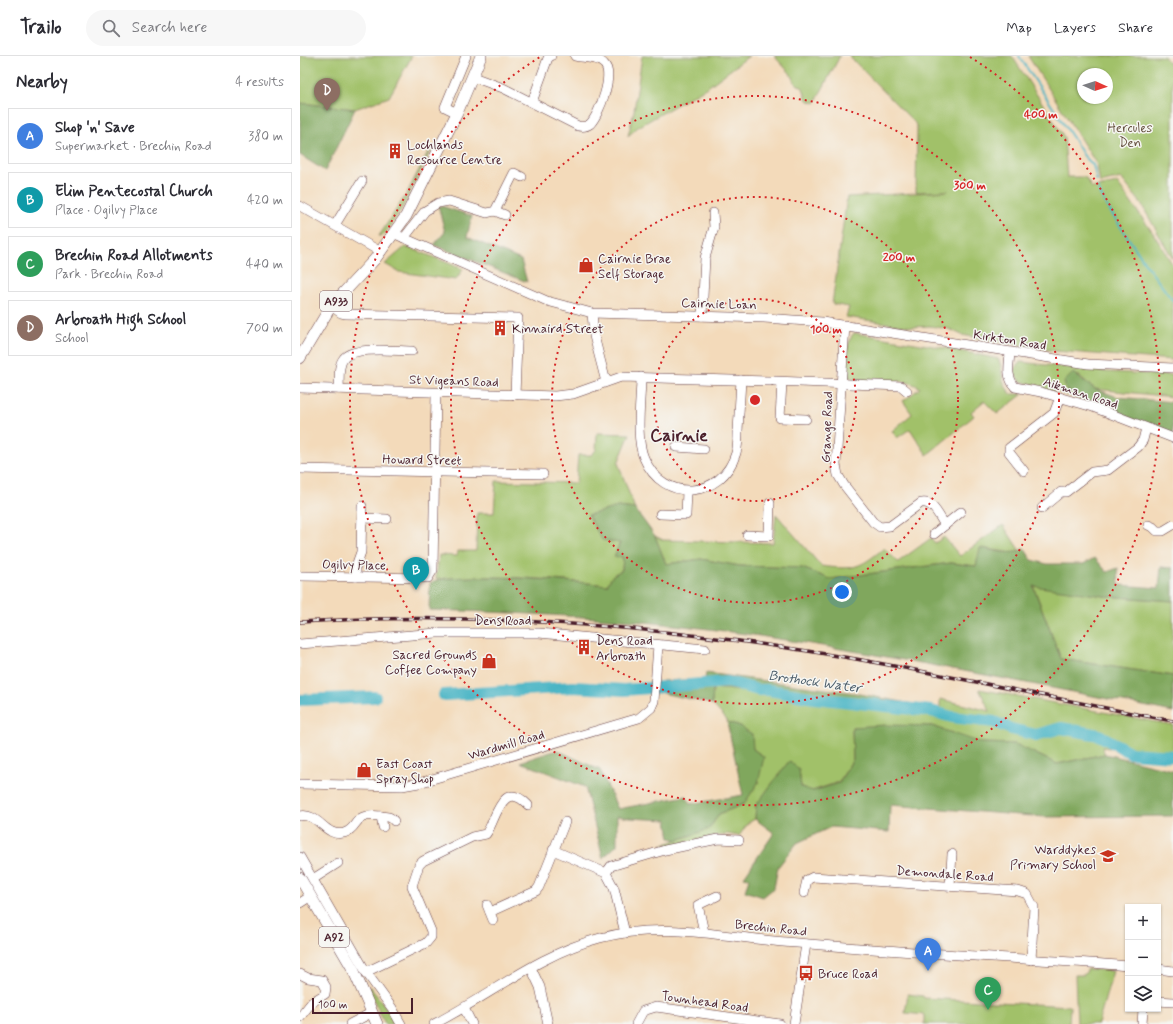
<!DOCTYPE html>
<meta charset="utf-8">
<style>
:root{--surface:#fff;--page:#f7f7f7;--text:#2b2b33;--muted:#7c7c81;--line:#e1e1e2;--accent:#c8321e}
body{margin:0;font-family:Mynerve,sans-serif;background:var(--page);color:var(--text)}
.controls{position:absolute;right:12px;bottom:12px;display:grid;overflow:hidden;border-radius:0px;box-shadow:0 1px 3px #0004}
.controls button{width:36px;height:36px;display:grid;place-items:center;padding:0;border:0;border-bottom:1px solid var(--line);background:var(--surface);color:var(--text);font:20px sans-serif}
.compass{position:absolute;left:777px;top:12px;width:36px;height:36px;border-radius:50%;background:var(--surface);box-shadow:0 1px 3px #0004;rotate:93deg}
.scale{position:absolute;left:12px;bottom:10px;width:101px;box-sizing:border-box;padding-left:4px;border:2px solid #4a1f2b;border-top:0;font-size:11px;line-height:14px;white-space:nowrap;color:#4a1f2b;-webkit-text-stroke:3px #f6f6f2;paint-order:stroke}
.you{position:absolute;left:542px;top:536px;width:14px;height:14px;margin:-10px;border:3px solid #fff;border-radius:50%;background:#1a73e8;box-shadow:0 0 0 6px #1a73e833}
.badge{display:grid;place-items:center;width:26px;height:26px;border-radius:50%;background:var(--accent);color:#fff;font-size:13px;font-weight:700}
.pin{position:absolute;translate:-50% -33px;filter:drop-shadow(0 1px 2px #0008)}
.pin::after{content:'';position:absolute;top:21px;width:14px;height:12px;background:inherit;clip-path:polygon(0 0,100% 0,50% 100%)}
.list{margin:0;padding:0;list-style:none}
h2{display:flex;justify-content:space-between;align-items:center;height:52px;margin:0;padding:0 16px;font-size:17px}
h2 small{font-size:13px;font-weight:400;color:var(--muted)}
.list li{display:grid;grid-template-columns:26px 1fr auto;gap:12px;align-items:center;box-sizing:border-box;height:56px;margin:0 8px 8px;padding:0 8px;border:1px solid var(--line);border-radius:0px}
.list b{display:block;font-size:15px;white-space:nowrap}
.list p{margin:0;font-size:13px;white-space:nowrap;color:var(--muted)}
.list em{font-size:13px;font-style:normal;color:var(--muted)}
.icon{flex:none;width:22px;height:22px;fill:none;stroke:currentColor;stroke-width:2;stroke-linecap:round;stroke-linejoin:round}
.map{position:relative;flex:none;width:873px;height:968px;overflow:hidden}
header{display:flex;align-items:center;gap:24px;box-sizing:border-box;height:56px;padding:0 20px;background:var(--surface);border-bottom:1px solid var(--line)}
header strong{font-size:19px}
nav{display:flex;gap:22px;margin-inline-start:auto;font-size:14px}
.search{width:280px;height:36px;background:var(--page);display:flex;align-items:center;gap:10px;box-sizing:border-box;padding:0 14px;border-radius:22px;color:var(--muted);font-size:15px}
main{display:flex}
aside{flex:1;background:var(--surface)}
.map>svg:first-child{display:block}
.green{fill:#a1c169;stroke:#76704a;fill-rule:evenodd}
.forest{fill:#80a75d;stroke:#656344}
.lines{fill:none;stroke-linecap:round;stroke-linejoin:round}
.stream{stroke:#47b4c4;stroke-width:2}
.river{stroke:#47b4c4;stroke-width:12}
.minor-casing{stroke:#633b40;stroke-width:10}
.major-casing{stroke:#633b40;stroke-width:12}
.minor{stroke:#fff;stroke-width:9}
.major{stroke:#fff;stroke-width:11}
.rail-casing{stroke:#4a1f2b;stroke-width:3.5}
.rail{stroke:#f6f6f2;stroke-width:2;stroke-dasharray:6;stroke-linecap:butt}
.ring{fill:none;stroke:#d62828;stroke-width:2;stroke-dasharray:2 4}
.labels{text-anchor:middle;stroke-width:3;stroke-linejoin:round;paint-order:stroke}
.shield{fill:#f6f6f2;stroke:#7e6067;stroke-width:1}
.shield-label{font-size:12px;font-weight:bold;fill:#4a1f2b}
.park-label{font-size:13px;fill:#64503e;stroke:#f6f6f2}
.poi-label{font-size:13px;fill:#4a1f2b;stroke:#f6f6f2;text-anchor:start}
.street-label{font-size:13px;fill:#4a1f2b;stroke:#f6f6f2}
.water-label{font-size:14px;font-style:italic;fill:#495b68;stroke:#f6f6f2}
.district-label{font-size:17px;font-weight:bold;fill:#4a1f2b;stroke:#f6f6f2}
.centre{fill:#d62828;stroke:#f6f6f2;stroke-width:2}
.ring-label{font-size:12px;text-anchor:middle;font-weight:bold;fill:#d62828;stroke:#f6f6f2;stroke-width:3;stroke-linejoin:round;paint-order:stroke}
</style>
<header>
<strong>Trailo</strong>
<div class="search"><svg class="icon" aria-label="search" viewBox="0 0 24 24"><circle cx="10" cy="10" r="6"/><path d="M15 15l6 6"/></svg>Search here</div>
<nav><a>Map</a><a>Layers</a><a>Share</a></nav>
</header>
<main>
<aside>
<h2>Nearby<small>4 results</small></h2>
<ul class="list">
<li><span class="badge" style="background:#3f7fe0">A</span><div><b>Shop 'n' Save</b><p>Supermarket · Brechin Road</p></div><em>380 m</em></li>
<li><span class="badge" style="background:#0f9aa8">B</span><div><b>Elim Pentecostal Church</b><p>Place · Ogilvy Place</p></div><em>420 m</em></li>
<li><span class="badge" style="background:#2e9e5b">C</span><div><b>Brechin Road Allotments</b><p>Park · Brechin Road</p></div><em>440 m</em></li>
<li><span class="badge" style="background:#8d6e63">D</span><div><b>Arbroath High School</b><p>School</p></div><em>700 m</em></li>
</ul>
</aside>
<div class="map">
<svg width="873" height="968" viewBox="0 0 873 968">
<rect width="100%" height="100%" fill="#f6f6f2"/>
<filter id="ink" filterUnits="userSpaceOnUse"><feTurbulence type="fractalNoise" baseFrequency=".025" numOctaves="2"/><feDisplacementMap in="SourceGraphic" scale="8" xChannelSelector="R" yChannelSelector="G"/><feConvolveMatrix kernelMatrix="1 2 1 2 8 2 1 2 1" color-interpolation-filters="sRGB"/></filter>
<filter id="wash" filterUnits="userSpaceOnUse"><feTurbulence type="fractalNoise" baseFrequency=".012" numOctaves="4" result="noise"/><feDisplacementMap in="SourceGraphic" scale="16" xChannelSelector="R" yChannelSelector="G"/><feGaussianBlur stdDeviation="0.9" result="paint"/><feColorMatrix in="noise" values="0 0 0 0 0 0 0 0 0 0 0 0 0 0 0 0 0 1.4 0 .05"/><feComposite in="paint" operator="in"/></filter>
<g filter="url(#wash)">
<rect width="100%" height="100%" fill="#f3daba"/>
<!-- green -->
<g class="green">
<path d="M 0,0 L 112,0 L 89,41 L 55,53 L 0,47 Z"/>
<path d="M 342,0 L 449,0 L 409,30 L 338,71 L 328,80 L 334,55 Z"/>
<path d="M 474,0 L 540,0 L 515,47 L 507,44 L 503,32 L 494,26 L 490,17 Z"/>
<path d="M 549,0 L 712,0 L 764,81 L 767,121 L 785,121 L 792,132 L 817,127 L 853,177 L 873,209 L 873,304 L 755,295 L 662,279 L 649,273 L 630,270 L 612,271 L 546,261 L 549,251 L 532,248 L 547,141 L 648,135 L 616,136 L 617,73 L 615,67 Z"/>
<path d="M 728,0 L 864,0 L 870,9 L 873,9 L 873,203 L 840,146 L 821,122 L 800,127 L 797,109 ZM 783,18 L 807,18 L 807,42 L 783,42 Z"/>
<path d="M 130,92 L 131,94 L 103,150 L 84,179 L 79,180 L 107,137 Z"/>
<path d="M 105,191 L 118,195 L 163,213 L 156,224 L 99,216 L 85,208 Z"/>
<path d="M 554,277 L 651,293 L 698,303 C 705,315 698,323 711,338 L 723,338 L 697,358 L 684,345 L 671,356 L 674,360 L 627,399 L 610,373 L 597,382 L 592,375 L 612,358 L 603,345 L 620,332 C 601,317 570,334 549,321 C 543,314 547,283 554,277 Z"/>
<path d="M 720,306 L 808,316 L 873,319 L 873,341 L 795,333 L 778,319 L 787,343 L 785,345 L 755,335 L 738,332 L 738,329 C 726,327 716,327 714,314 Z"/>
<path d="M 297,377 L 330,378 L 318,407 L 335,453 L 318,451 L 320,486 L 314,501 L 323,501 L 322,514 L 313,519 L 307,529 C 251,523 192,518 136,523 L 139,499 L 157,500 L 158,495 L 176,495 L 177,457 L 194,457 L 196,425 L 276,427 L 278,399 L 291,399 L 296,394 Z"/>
<path d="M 476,458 L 521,510 C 553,514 559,513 584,492 L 598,506 L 631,482 L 635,487 L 644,481 L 660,500 L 703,469 L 720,495 L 712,497 L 681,492 L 676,510 L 651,507 L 530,523 L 502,512 L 440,510 L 401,503 L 366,508 L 355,480 L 363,484 L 473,487 Z"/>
<path d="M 733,529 L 804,540 L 873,545 L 873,620 L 761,603 Z"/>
<path d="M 413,632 L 468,637 L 622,658 L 618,649 L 640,653 L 640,643 L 690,655 L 679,633 L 873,669 L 873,697 L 832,695 L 802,691 L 805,698 L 757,708 L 715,688 L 681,687 L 632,670 L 552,671 L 553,703 L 539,726 L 512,735 L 501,731 L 499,713 L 456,749 L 455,763 L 448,767 L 439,780 L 427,778 L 379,788 L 361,789 L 409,773 L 419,758 L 444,748 L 464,701 L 453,693 L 438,669 L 427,666 L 426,663 L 412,648 Z"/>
<path d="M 788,913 L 813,915 L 798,968 L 777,968 L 775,919 L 784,919 Z"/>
<path d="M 70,931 L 89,955 L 95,968 L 85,968 L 68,932 Z"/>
<path d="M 608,938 L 623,940 L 624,942 L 770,950 L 769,968 L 624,968 L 624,959 L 605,957 Z"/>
</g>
<!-- forest -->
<g class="forest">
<path d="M 0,47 L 55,53 L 25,115 L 0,99 Z"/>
<path d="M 138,149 L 172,160 L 167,181 L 221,204 L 227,226 L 134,189 L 145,176 Z"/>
<path d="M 773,317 L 795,333 L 818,341 L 873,346 L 873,379 L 785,345 L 787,343 L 766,334 L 764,326 Z"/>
<path d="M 318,451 L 335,453 L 355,480 L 366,508 L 401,503 L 440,510 L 502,512 L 530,523 L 651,507 L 676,510 L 680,492 C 694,494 713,501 724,492 L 732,504 L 747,508 L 783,508 L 795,502 L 807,516 L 818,512 L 819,529 L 859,532 L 861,511 L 873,512 L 873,545 L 804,540 L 733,530 L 761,603 L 873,620 L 873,656 C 733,628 594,600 453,579 C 346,563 237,557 129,554 L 130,527 C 150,514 276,526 307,529 L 313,519 L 322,514 L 323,501 L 314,501 L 320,487 L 302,484 L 288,459 Z"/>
<path d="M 406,617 L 555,637 L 618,649 L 622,658 L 468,637 L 413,632 L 412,648 L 363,637 L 362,625 L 405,623 Z"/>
<path d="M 427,666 L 438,669 L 452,678 L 453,693 L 464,701 L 458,727 L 444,748 L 419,758 L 409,773 L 377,784 L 370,782 L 367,764 L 329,762 L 317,760 L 317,789 L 303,802 L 285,731 L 220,706 L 257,694 L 300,714 L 318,753 L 386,740 L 390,748 L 443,739 Z"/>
<path d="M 586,669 L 632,670 L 681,687 L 715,688 L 757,708 L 805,698 L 873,714 L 873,760 L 745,761 L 590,749 L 589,776 L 531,771 L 497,787 L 478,811 L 474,832 L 463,841 L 445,835 L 449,822 L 444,821 L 474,777 L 455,763 L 456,749 L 489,705 L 499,713 L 501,731 L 513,735 L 539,727 L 553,703 L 552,671 Z"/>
</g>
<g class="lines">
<!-- stream -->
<g class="stream">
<path d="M 719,0 L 773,82 L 784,100 L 793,109 L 797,125"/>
<path d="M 798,132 L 804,146 L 849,213 L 873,245"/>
</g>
<!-- river -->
<g class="river">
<path d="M 144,639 L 273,631 L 324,634 L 428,626 L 458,634 L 469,634 L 514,642 L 631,655 L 652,661 L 694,666 L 711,673 L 736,679 L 761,672 L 799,679 L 831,697 L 873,700"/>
<path d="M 0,644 L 75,641"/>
</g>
</g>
</g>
<g filter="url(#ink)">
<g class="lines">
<defs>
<g id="minor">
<path d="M 173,21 L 203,32 L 278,70 C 282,71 286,71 290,68 C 299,59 315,18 304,8 C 298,1 284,2 275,0"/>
<path d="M 232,46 L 248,2 L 251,0"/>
<path d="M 157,57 L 145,51 L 166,0"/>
<path d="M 0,150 L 81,196"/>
<path d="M 195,155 L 205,159"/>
<path d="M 35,169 L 62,125"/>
<path d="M 95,178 L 247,245 L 292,257 L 464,262 L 522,266 L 788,308 L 873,312"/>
<path d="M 104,182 L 125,155 L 138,147 L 149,145 L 187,157 L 195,155 L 214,117 L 222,121"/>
<path d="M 31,250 L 41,257 L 46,258 L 218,262 L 215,339"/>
<path d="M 292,257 L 294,280 L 306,326"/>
<path d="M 402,260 L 405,202 L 414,171 L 413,157"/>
<path d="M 545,269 L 536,409 L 538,419 L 544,429 L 573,466 L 580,471 L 590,470 L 621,447 C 633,444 639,461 645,469"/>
<path d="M 710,297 C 709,310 706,320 715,331 L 741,336 L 793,351 L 873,382"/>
<path d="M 341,321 C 341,344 335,381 344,402 C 363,448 422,443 436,397 C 438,390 438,382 438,375 C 439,358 440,341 441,324"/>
<path d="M 474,325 L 601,330 L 607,335"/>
<path d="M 482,326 L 480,362 L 506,363"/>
<path d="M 0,332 L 255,340 L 273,338 L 321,321 L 470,325"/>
<path d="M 39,333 C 40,324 37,310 44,302 C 55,290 96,295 112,295"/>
<path d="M 376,391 L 404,393"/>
<path d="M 0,413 L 243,418"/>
<path d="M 724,415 L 709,396 L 709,392 L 754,357 L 760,341"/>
<path d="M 742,452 L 761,436 L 766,436 L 792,416 L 808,414 L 838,391 L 843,384 L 846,372"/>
<path d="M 360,458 L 386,459 L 387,435"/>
<path d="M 62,462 L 87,463"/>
<path d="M 848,469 L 853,471 L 857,475 L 863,475 L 873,469"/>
<path d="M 634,478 L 661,456"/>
<path d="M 447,479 L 469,480 L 470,447"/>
<path d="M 0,520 L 128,522 L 133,514 L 136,337"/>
<path d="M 56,521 L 56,510 L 61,496 L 62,450"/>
<path d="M 0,588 L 137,577 L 239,577 L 405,593"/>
<path d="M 0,728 L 102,730 L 119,727 L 339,662 L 351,652 L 354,645 L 358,589"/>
<path d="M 0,760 C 19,756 25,782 44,777 C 61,771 50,757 81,760 C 86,761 91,760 94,765"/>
<path d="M 81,760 L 83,771"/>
<path d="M 253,794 L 306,817 L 314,832 L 325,877"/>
<path d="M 0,801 L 66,916 L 92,952 L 101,968"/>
<path d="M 306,817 L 311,810 L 365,794 L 418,783 L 439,784"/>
<path d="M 13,823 L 38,807"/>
<path d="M 650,830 L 652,798"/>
<path d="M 504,837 L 507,824 L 513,821 L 718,835 L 727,838 L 734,851 L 731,904"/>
<path d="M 0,847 L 11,840"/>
<path d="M 187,849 L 193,864"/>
<path d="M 190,856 L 236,835 L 239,831 L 265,766"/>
<path d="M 404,876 L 398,849 L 417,840"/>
<path d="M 231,912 L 240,931 L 248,968"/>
<path d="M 858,913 L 873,915"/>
<path d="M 66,916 L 126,887 L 131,881 L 131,875 L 112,830 L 119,809 L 123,805 L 172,781 L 186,778 C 196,764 202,722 228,749"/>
<path d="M 0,918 L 8,922 L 22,924 L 26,931 L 25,938 L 12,946 L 0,961"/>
<path d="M 858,945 L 873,946"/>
<path d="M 164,952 L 172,968"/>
<path d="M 50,968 L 71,957"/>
<path d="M 134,968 C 189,940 239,898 300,882 C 366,864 431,883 497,887 C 567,893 638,898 709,902 C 749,905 789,906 828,910"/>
<path d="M 336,968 L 343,955 L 356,951 L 480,968"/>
<path d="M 494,968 L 506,888"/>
<path d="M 842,968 L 843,953"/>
</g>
<g id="major">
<path d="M 0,302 L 31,250 L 75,203 L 106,160 L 157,57 L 181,0"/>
<path d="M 0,822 L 53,913 L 77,968"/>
</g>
</defs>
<!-- minor casing -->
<use href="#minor" class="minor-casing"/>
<!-- major casing -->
<use href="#major" class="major-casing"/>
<!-- minor -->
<use href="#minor" class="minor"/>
<!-- major -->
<use href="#major" class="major"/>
<defs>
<path id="rail" d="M 0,566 C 186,555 372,571 556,603 C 662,622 767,645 873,665"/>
</defs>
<!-- rail casing -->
<use href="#rail" class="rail-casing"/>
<!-- rail -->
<use href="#rail" class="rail"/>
</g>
</g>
<!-- distance rings -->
<g class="ring">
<circle cx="455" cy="344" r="101"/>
<circle cx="455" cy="344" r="203"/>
<circle cx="455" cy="344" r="304"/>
<path d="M670 1A405 405 0 1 1 240 1"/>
</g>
<!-- icons -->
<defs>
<symbol id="building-bare" viewBox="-9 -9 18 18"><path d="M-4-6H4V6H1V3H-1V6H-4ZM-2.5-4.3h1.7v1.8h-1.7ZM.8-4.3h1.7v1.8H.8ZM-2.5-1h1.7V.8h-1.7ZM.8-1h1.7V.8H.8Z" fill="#c8321e" stroke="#f6f6f2" stroke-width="2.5" paint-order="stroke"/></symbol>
<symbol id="shop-bare" viewBox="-9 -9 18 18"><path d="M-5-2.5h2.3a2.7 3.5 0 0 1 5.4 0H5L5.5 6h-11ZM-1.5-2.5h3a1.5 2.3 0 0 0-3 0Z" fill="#c8321e" stroke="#f6f6f2" stroke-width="2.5" paint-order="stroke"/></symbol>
<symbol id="school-bare" viewBox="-9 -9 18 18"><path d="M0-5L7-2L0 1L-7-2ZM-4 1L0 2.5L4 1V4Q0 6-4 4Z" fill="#c8321e" stroke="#f6f6f2" stroke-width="2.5" paint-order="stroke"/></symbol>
<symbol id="bus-bare" viewBox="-9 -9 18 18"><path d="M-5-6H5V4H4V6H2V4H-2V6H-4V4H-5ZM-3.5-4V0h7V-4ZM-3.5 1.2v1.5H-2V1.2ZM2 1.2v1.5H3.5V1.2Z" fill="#c8321e" stroke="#f6f6f2" stroke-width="2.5" paint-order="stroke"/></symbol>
</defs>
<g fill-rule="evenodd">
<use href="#building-bare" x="84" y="84" width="22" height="22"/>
<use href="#shop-bare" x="275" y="198" width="22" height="22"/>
<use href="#building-bare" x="189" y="261" width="22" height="22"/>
<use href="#building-bare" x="273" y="580" width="22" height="22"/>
<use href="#shop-bare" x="178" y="594" width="22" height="22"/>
<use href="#shop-bare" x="53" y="703" width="22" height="22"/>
<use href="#school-bare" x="797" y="789" width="22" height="22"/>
<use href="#bus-bare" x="495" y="906" width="22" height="22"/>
</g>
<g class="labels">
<!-- shield labels -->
<g class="shield">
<rect x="20" y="235" width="32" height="20" rx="3"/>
<rect x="19" y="871" width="30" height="20" rx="3"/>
</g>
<g class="shield-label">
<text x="36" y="249">A933</text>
<text x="34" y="885">A92</text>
</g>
<!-- park labels -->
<g class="park-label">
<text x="830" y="76">Hercules<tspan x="830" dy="15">Den</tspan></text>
</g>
<!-- poi labels -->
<g class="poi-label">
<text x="107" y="93">Lochlands<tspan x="107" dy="15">Resource Centre</tspan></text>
<text x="298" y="207">Cairnie Brae<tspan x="298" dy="15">Self Storage</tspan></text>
<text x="212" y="277">Kinnaird Street</text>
<text x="296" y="589">Dens Road<tspan x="296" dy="15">Arbroath</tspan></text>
<text x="177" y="603" text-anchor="end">Sacred Grounds<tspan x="177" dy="15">Coffee Company</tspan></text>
<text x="76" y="712">East Coast<tspan x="76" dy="15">Spray Shop</tspan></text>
<text x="796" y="798" text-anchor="end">Warddykes<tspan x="796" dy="15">Primary School</tspan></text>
<text x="518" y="922">Bruce Road</text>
</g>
<!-- street labels -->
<g class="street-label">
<text transform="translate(419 247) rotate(2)" y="5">Cairnie Loan</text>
<text transform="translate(710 283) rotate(9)" y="5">Kirkton Road</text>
<text transform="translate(154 324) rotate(2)" y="5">St Vigeans Road</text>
<text transform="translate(781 336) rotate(18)" y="5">Aikman Road</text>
<text transform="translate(526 371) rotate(-88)" y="5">Grange Road</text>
<text transform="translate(122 403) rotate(1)" y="5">Howard Street</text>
<text transform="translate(54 508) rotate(1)" y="5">Ogilvy Place</text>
<text x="203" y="569">Dens Road</text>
<text transform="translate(206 688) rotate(-16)" y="5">Wardmill Road</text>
<text transform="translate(645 817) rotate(4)" y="5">Demondale Road</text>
<text transform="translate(471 871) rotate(6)" y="5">Brechin Road</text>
<text transform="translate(405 945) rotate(8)" y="5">Townhead Road</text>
</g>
<!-- water labels -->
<g class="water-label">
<text transform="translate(515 625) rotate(8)" y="5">Brothock Water</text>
</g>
<!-- district labels -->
<g class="district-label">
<text x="379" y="385">Cairnie</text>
</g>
</g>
<circle cx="455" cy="344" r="6" class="centre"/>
<g class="ring-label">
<text x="741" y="62">400 m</text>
<text x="670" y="133">300 m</text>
<text x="599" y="205">200 m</text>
<text x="526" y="277">100 m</text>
</g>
</svg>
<div class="controls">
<button>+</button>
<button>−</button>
<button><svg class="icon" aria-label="layers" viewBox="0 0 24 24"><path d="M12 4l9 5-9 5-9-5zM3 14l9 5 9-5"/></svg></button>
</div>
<svg class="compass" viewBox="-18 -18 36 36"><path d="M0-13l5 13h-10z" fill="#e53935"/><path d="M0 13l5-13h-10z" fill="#7c7c81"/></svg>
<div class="scale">100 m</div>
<div class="you"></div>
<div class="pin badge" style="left:628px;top:915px;background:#3f7fe0">A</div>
<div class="pin badge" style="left:116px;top:534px;background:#0f9aa8">B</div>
<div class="pin badge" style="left:688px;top:954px;background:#2e9e5b">C</div>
<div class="pin badge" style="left:27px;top:55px;background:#8d6e63">D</div>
</div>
</main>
